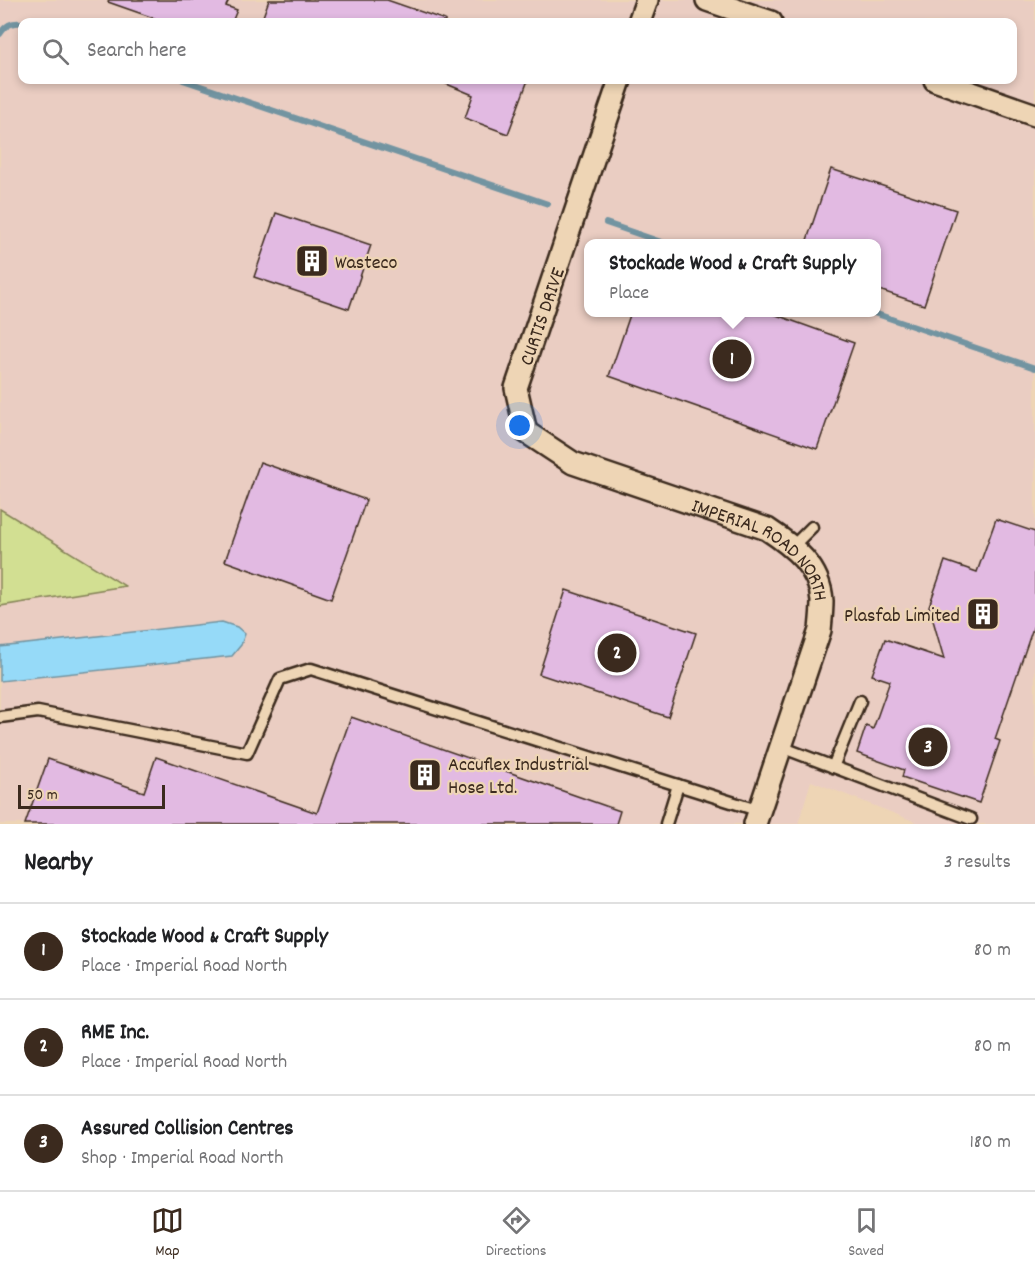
<!DOCTYPE html>
<meta charset="utf-8">
<style>
:root{--surface:#fff;--page:#f2f2f2;--text:#202124;--muted:#757577;--line:#e0e0e0;--accent:#3b2a1e}
body{margin:0;font-family:Dekko,sans-serif;background:var(--page);color:var(--text)}
.scale{position:absolute;left:18px;bottom:15px;width:147px;box-sizing:border-box;padding-left:6px;border:3px solid #3b2a1e;border-top:0;font-size:16px;line-height:21px;white-space:nowrap;color:#3b2a1e;-webkit-text-stroke:4px #eed5b5;paint-order:stroke}
.you{position:absolute;left:520px;top:426px;width:21px;height:21px;margin:-15px;border:4px solid #fff;border-radius:50%;background:#1a73e8;box-shadow:0 0 0 9px #1a73e833}
.badge{display:grid;place-items:center;width:39px;height:39px;border-radius:50%;background:var(--accent);color:#fff;font-size:20px;font-weight:700}
.pin{position:absolute;translate:-50% -50%;border:3px solid #fff;box-shadow:0 2px 6px #0006}
.popup{position:absolute;left:584px;top:239px;width:297px;height:78px;box-sizing:border-box;display:grid;place-content:center;border-radius:12px;background:var(--surface);filter:drop-shadow(0 2px 4px #0005);font-size:20px;white-space:nowrap;color:var(--muted)}
.popup b{font-size:22px;color:var(--text)}
.popup::after{content:'';position:absolute;left:50%;top:100%;margin-left:-12px;border:12px solid transparent;border-top-color:var(--surface)}
.list{margin:0;padding:0;list-style:none}
h2{display:flex;justify-content:space-between;align-items:center;height:78px;margin:0;padding:0 24px;font-size:26px}
h2 small{font-size:20px;font-weight:400;color:var(--muted)}
.list li{display:grid;grid-template-columns:39px 1fr auto;gap:18px;align-items:center;box-sizing:border-box;height:96px;padding:0 24px;border-top:2px solid var(--line)}
.list b{display:block;font-size:22px;white-space:nowrap}
.list p{margin:0;font-size:20px;white-space:nowrap;color:var(--muted)}
.list em{font-size:20px;font-style:normal;color:var(--muted)}
.icon{flex:none;width:33px;height:33px;fill:none;stroke:currentColor;stroke-width:2;stroke-linecap:round;stroke-linejoin:round}
.map{position:relative;flex:none;width:1035px;height:824px;overflow:hidden}
.search{position:absolute;background:var(--surface);box-shadow:0 3px 9px #0003;left:18px;right:18px;top:18px;height:66px;display:flex;align-items:center;gap:15px;box-sizing:border-box;padding:0 21px;border-radius:12px;color:var(--muted);font-size:22px}
.sheet{height:366px;background:var(--surface)}
nav{display:flex;justify-content:space-around;align-items:center;box-sizing:border-box;height:84px;border-top:2px solid var(--line);background:var(--surface);font-size:16px;color:var(--muted)}
nav a{display:grid;justify-items:center;gap:3px}
nav .on{color:var(--accent)}
.map>svg:first-child{display:block}
.built{fill:#eacdc2;fill-rule:evenodd}
.green{fill:#d2df92;stroke:#868458;stroke-width:1.5}
.water{fill:#96daf8;stroke:#7294a1;stroke-width:1.5}
.lines{fill:none;stroke-linecap:round;stroke-linejoin:round}
.stream{stroke:#7294a1;stroke-width:6}
.building{fill:#e2bae2;stroke:#3b2a1e;stroke-width:1.5}
.lane-casing{stroke:#3b2a1e;stroke-width:15}
.street-casing{stroke:#3b2a1e;stroke-width:26}
.lane{stroke:#eed5b5;stroke-width:10}
.street{stroke:#eed5b5;stroke-width:21}
.labels{text-anchor:middle;stroke-width:4.5;stroke-linejoin:round;paint-order:stroke}
.poi-label{font-size:20px;fill:#3b2a1e;stroke:#eed5b5;text-anchor:start}
.street-label{font-size:20px;fill:#3b2a1e;stroke:#eed5b5}
</style>
<div class="map">
<svg width="1035" height="824" viewBox="0 0 1035 824">
<rect width="100%" height="100%" fill="#eed5b5"/>
<filter id="ink" filterUnits="userSpaceOnUse"><feTurbulence type="fractalNoise" baseFrequency=".0167" numOctaves="2"/><feDisplacementMap in="SourceGraphic" scale="12" xChannelSelector="R" yChannelSelector="G"/><feConvolveMatrix kernelMatrix="1 2 1 2 8 2 1 2 1" color-interpolation-filters="sRGB"/></filter>
<g filter="url(#ink)">
<!-- built -->
<path class="built" d="M 0,0 L 1035,0 L 1035,824 L 921,824 L 811,781 L 798,824 L 0,824 L 0,606 L 124,586 L 0,509 ZM 22,22 L 1012,22 L 1012,80 L 22,80 ZM 588,244 L 876,244 L 876,312 L 588,312 Z"/>
<!-- green -->
<path class="green" d="M 0,509 L 125,586 L 0,606 Z"/>
<!-- water -->
<path class="water" d="M 222,622 L 237,627 L 245,634 L 241,645 L 232,656 L 0,681 L 0,647 Z"/>
<g class="lines">
<!-- stream -->
<g class="stream">
<path d="M 0,34 C 6,25 11,22 22,23"/>
<path d="M 183,80 L 548,204"/>
<path d="M 606,223 L 667,244"/>
<path d="M 871,312 L 1035,368"/>
</g>
</g>
<!-- building -->
<g class="building">
<path d="M 109,0 L 229,0 L 226,6 L 237,10 L 232,22 L 165,22 L 108,2 Z"/>
<path d="M 269,0 L 387,0 L 445,20 L 445,22 L 261,22 Z"/>
<path d="M 437,80 L 528,80 L 508,134 L 465,118 L 473,95 Z"/>
<path d="M 831,169 L 956,210 L 924,305 L 876,289 L 876,243 L 806,243 Z"/>
<path d="M 276,213 L 371,245 L 349,309 L 254,277 Z"/>
<path d="M 631,312 L 768,312 L 854,343 L 817,449 L 609,376 Z"/>
<path d="M 260,462 L 366,500 L 331,599 L 225,561 Z"/>
<path d="M 996,519 L 1035,532 L 1035,622 L 995,739 L 1000,741 L 979,803 L 902,777 L 904,770 L 857,753 L 866,726 L 873,729 L 890,681 L 872,675 L 885,639 L 944,659 L 929,606 L 945,561 L 977,572 Z"/>
<path d="M 566,590 L 696,633 L 668,717 L 539,674 Z"/>
<path d="M 351,717 L 620,811 L 616,824 L 25,824 L 48,759 L 144,792 L 156,757 L 317,813 Z"/>
</g>
<g class="lines">
<defs>
<g id="lane">
<path d="M 793,546 L 812,527"/>
<path d="M 0,717 L 38,712 L 247,753 L 280,679 L 311,669 L 760,811"/>
<path d="M 781,747 L 971,819"/>
<path d="M 833,767 L 860,701"/>
<path d="M 666,824 L 678,785"/>
</g>
<g id="street">
<path d="M 707,0 L 771,22"/>
<path d="M 639,22 L 647,0"/>
<path id="s1" d="M 620,80 L 516,388 L 526,432 L 573,463 L 767,529 C 793,546 820,567 822,601 C 822,611 821,620 820,630 L 755,824"/>
<path d="M 935,80 L 1035,115"/>
</g>
</defs>
<!-- lane casing -->
<use href="#lane" class="lane-casing"/>
<!-- street casing -->
<use href="#street" class="street-casing"/>
<!-- lane -->
<use href="#lane" class="lane"/>
<!-- street -->
<use href="#street" class="street"/>
</g>
</g>
<!-- icons -->
<defs>
<symbol id="building-square" viewBox="-11 -11 22 22"><rect x="-9" y="-9" width="18" height="18" rx="4" fill="#3b2a1e" stroke="#eed5b5"/><path d="M-4-6H4V6H1V3H-1V6H-4ZM-2.5-4.3h1.7v1.8h-1.7ZM.8-4.3h1.7v1.8H.8ZM-2.5-1h1.7V.8h-1.7ZM.8-1h1.7V.8H.8Z" fill="#fff"/></symbol>
</defs>
<g fill-rule="evenodd">
<use href="#building-square" x="293" y="242" width="38" height="38"/>
<use href="#building-square" x="964" y="595" width="38" height="38"/>
<use href="#building-square" x="406" y="756" width="38" height="38"/>
</g>
<g class="labels">
<!-- poi labels -->
<g class="poi-label">
<text x="335" y="268">Wasteco</text>
<text x="960" y="621" text-anchor="end">Plasfab Limited</text>
<text x="448" y="770">Accuflex Industrial<tspan x="448" dy="23">Hose Ltd.</tspan></text>
</g>
<!-- street labels -->
<g class="street-label">
<text transform="translate(541 316) rotate(-71)" y="7">CURTIS DRIVE</text>
<text dy="7" stroke="none"><textPath href="#s1" startOffset="639">IMPERIAL ROAD NORTH</textPath></text>
</g>
</g>
</svg>
<div class="scale">50 m</div>
<div class="you"></div>
<div class="pin badge" style="left:732px;top:359px">1</div>
<div class="popup"><b>Stockade Wood &amp; Craft Supply</b>Place</div>
<div class="pin badge" style="left:617px;top:653px">2</div>
<div class="pin badge" style="left:928px;top:747px">3</div>
<div class="search"><svg class="icon" aria-label="search" viewBox="0 0 24 24"><circle cx="10" cy="10" r="6"/><path d="M15 15l6 6"/></svg>Search here</div>
</div>
<section class="sheet">
<h2>Nearby<small>3 results</small></h2>
<ul class="list">
<li><span class="badge">1</span><div><b>Stockade Wood &amp; Craft Supply</b><p>Place · Imperial Road North</p></div><em>80 m</em></li>
<li><span class="badge">2</span><div><b>RME Inc.</b><p>Place · Imperial Road North</p></div><em>80 m</em></li>
<li><span class="badge">3</span><div><b>Assured Collision Centres</b><p>Shop · Imperial Road North</p></div><em>180 m</em></li>
</ul>
</section>
<nav>
<a class="on"><svg class="icon" aria-label="map" viewBox="0 0 24 24"><path d="M3 6l6-2 6 2 6-2v14l-6 2-6-2-6 2zM9 4v14M15 6v14"/></svg>Map</a>
<a><svg class="icon" aria-label="directions" viewBox="0 0 24 24"><path d="M12 3l9 9-9 9-9-9zM9 14v-3h6M13 9l2 2-2 2"/></svg>Directions</a>
<a><svg class="icon" aria-label="saved" viewBox="0 0 24 24"><path d="M7 4h10v16l-5-4-5 4z"/></svg>Saved</a>
</nav>
